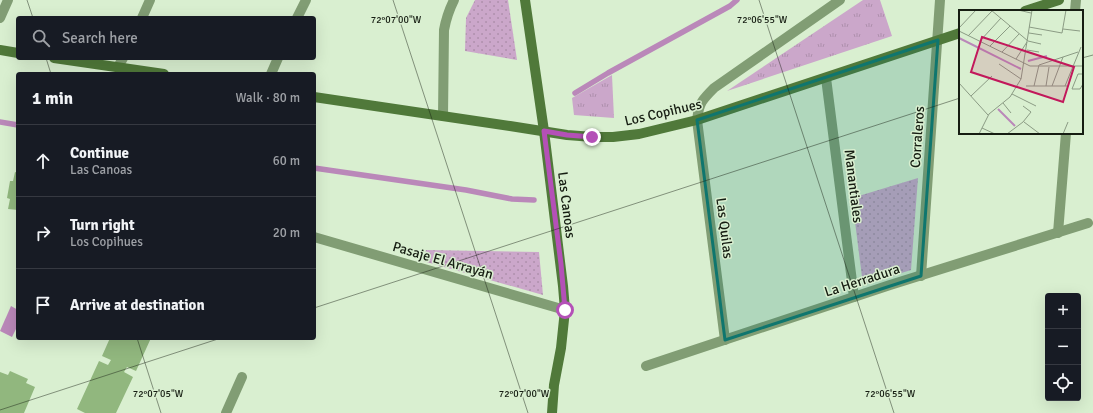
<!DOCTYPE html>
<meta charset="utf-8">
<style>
:root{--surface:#171b24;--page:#20242c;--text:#f1f3f6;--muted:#9ea1a6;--line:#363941}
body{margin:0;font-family:Signika,sans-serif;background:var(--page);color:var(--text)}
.controls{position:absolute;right:12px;bottom:12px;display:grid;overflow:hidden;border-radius:4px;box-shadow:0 4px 16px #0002}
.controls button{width:36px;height:36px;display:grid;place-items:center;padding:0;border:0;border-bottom:1px solid var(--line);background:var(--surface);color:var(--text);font:20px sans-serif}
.stop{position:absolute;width:12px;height:12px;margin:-9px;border:3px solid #b450b7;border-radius:50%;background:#fff}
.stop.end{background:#b450b7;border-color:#fff;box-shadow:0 1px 4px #0008}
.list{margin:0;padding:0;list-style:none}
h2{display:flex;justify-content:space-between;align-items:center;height:52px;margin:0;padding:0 16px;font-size:17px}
h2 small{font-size:13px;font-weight:400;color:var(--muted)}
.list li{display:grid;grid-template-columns:26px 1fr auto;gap:12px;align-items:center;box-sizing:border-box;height:72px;padding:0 16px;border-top:1px solid var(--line)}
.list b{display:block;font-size:15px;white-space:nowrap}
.list p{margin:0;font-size:13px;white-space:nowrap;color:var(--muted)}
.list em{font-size:13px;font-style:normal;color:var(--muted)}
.icon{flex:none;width:22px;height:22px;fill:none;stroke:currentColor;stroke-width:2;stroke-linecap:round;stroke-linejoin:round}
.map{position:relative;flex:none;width:1093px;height:413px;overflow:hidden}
.search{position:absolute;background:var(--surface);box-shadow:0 4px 16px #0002;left:16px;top:16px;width:300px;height:44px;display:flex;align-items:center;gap:10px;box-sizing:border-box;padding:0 14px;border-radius:4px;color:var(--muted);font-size:15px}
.panel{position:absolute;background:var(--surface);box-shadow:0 4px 16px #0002;left:16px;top:72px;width:300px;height:268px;border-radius:4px}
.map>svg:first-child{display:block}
.grass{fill:url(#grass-tufts)}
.park{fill:url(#park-dots)}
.water{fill:#ba88b9}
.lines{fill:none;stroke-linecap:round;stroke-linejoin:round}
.stream{stroke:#ba88b9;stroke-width:5.5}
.building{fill:#91b77e}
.street{stroke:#819d74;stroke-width:10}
.secondary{stroke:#50793a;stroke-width:10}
.route{stroke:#b450b7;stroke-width:5}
.marked{fill:#0f766e;fill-opacity:0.2;stroke:#0f766e;stroke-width:3;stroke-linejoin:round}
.ticks{fill:none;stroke:#161d12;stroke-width:1;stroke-opacity:0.45}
.labels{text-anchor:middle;stroke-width:3;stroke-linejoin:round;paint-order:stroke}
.street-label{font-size:14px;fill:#161d12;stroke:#d9efd0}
.inset-river{fill:none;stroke:#ba88b9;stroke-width:2}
.inset-road{fill:none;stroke:#8b9b84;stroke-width:1}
.view{fill:#c2185b;fill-opacity:0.15;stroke:#c2185b;stroke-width:2}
.inset-edge{fill:none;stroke:#161d12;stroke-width:2}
.ticks-label{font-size:10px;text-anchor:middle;fill:#161d12;stroke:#d9efd0;stroke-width:3;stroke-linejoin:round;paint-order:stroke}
</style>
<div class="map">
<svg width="1093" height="413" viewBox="0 0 1093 413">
<defs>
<pattern id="grass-tufts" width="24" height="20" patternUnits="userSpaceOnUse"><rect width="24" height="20" fill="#cba7ca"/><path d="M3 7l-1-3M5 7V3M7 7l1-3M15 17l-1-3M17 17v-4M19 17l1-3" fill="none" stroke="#ae8fac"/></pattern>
<pattern id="park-dots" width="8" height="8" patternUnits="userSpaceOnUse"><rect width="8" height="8" fill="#cba7ca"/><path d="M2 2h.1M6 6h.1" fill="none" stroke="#ae8fac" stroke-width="1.8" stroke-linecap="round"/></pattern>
</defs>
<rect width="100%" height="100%" fill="#d9efd0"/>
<!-- grass -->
<g class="grass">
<path d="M 863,0 L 880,0 L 892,36 L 727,91 Z"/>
<path d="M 612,75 L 614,118 L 574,115 L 572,98 Z"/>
</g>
<!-- park -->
<g class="park">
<path d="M 475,0 L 508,0 L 517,60 L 465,51 L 466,18 Z"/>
<path d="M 918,178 L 911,270 L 863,285 L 852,198 Z"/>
<path d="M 426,250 L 539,252 L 543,295 L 423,261 Z"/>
</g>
<!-- water -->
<path class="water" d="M 11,306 L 18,310 L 18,325 L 12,337 L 0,331 Z"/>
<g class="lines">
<!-- stream -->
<g class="stream">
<path d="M 575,93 L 608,73 L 730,6 L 737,0"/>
<path d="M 0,122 L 18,125"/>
<path d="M 314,168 L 466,190 L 512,199 L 534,200"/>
</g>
</g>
<!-- building -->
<g class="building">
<path d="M 15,172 L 18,173 L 18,210 L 8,209 L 10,199 L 7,198 L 10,181 L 13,181 Z"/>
<path d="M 110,338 L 151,338 L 136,371 L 127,367 L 124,372 L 133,377 L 116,413 L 85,413 L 77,409 L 99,361 L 108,365 L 111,360 L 102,356 Z"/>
<path d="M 10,371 L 28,379 L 26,383 L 35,387 L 24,413 L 0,413 L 0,372 L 8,375 Z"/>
</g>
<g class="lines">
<!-- street -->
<g class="street">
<path d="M 1075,11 L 1076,0"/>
<path d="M 0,18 L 8,0"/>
<path d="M 142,18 L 150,0"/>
<path d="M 297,18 L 306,0"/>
<path d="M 118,67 L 123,58"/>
<path d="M 271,74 L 278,58"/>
<path d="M 826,78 L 854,297"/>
<path d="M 443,116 L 444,30 C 446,19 449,10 454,0"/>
<path d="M 1058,233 L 1066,133"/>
<path d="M 314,237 L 565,310"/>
<path d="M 921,276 L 940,0"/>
<path d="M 725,340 L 697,120 C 699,103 702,100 714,88 L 840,0"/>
<path d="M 646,366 L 890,285 L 1088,223"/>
<path d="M 226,413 L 242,377"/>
</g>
<!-- secondary -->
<g class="secondary">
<path d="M 525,0 L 544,131 L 563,286 L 565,310 L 561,348 L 554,385 L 552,413"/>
<path d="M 1025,11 L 1059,0"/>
<path d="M 0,50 L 18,53"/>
<path d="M 54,58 L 164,74"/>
<path d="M 314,97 L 510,126 L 567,135 L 593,137 L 613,137 L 639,134 L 697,120 L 960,33"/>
</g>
</g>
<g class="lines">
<!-- route -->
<path class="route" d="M 565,310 L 561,264 L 544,131 L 567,135 L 592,137"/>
</g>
<!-- marked area -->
<path class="marked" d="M 938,40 L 921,276 L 725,340 L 697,120 Z"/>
<!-- ticks -->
<path class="ticks" d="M 27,0 L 33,18M 393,0 L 528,413M 759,0 L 894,413M 46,58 L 51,74M 1082,58 L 1093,55M 314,308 L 960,98M 137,338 L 161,413M 0,410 L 221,338"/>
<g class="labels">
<!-- street labels -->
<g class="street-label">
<text transform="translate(663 112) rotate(-13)" y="5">Los Copihues</text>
<text transform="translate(917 137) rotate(-86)" y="5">Corraleros</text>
<text transform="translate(854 186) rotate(83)" y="5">Manantiales</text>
<text transform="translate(567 205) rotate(83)" y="5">Las Canoas</text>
<text transform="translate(725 228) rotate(83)" y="5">Las Quilas</text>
<text transform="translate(443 260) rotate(16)" y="5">Pasaje El Arrayán</text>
<text transform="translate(862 280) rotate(-18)" y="5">La Herradura</text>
</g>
</g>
<!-- overview -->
<g transform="translate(959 10)">
<rect width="124" height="124" fill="#d9efd0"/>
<path class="inset-river" d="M 0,28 L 62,59M 69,51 L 88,46M 39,99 L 56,116"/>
<path class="inset-road" d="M 32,0 L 69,31M 59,0 L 72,3M 70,17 L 103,23 L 107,0M 0,18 L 17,0M 104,19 L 121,21M 0,21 L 71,56 L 124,56M 70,23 L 83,25M 9,26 L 33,1M 21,31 L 42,8M 69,31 L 82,34M 31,36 L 51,16M 68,40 L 80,42M 43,42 L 60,24M 57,49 L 68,32M 40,54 L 62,69M 124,64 L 119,64 L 113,79 L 121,79 L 124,74M 0,73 L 29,105M 67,76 L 108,76M 75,76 L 80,55 L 119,42M 87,76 L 90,57M 93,76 L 104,47M 106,76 L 122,37M 53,84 L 77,96M 12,86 L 33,66M 44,93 L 52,103M 65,112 L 81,124M 23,118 L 36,124M 20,124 L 30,104 L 51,87 L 62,69 L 73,0M 48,124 L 64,112 L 72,102 L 64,96M 104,124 L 109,112"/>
<path class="view" d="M 23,27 L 115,57 L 104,92 L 12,62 Z"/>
<rect width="124" height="124" class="inset-edge"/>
</g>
<g class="ticks-label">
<text x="396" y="23">72°07'00"W</text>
<text x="762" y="23">72°06'55"W</text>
<text x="158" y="397">72°07'05"W</text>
<text x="524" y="397">72°07'00"W</text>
<text x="890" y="397">72°06'55"W</text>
</g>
</svg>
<div class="controls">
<button>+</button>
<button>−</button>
<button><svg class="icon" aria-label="locate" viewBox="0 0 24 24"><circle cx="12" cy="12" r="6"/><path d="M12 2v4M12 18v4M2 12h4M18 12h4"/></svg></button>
</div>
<div class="stop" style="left:565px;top:310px"></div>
<div class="stop end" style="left:592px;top:137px"></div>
<div class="search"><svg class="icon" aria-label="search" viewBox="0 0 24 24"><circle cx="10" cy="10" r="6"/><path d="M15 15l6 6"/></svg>Search here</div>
<section class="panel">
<h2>1 min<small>Walk · 80 m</small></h2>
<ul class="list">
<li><svg class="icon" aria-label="ahead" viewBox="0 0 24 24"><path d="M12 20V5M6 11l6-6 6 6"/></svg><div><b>Continue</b><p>Las Canoas</p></div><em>60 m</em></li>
<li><svg class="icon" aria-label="right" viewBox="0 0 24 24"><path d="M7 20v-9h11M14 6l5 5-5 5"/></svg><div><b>Turn right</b><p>Los Copihues</p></div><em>20 m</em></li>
<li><svg class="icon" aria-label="arrive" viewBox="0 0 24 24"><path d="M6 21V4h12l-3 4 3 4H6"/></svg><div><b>Arrive at destination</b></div></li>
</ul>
</section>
</div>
